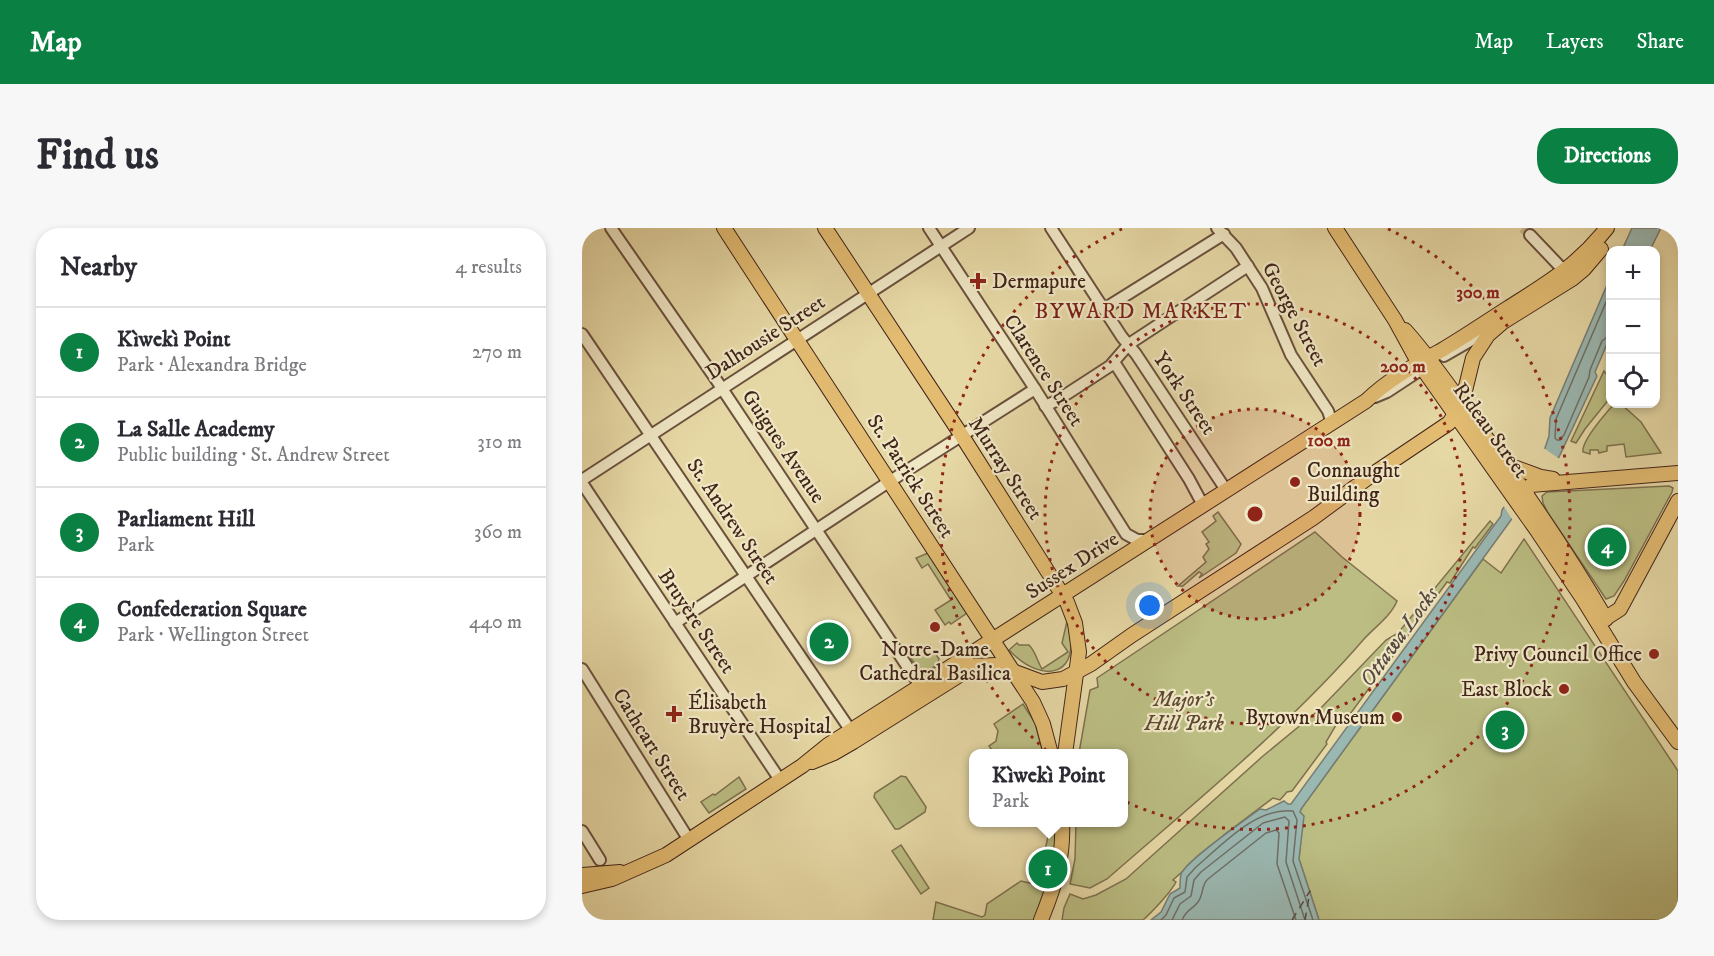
<!DOCTYPE html>
<meta charset="utf-8">
<style>
:root{--surface:#fff;--page:#f7f7f7;--text:#2b2b33;--muted:#7c7c81;--line:#e1e1e2;--accent:#0b8043}
body{margin:0;font-family:"IM FELL DW Pica",serif;background:var(--page);color:var(--text)}
.controls{position:absolute;right:18px;top:18px;display:grid;overflow:hidden;border-radius:12px;box-shadow:0 3px 9px #0003}
.controls button{width:54px;height:54px;display:grid;place-items:center;padding:0;border:0;border-bottom:2px solid var(--line);background:var(--surface);color:var(--text);font:30px sans-serif}
.you{position:absolute;left:568px;top:378px;width:21px;height:21px;margin:-15px;border:4px solid #fff;border-radius:50%;background:#1a73e8;box-shadow:0 0 0 9px #1a73e833}
.badge{display:grid;place-items:center;width:39px;height:39px;border-radius:50%;background:var(--accent);color:#fff;font-size:20px;font-weight:700}
.pin{position:absolute;translate:-50% -50%;border:3px solid #fff;box-shadow:0 2px 6px #0006}
.popup{position:absolute;left:387px;top:521px;width:159px;height:78px;box-sizing:border-box;display:grid;place-content:center;border-radius:12px;background:var(--surface);filter:drop-shadow(0 2px 4px #0005);font-size:20px;white-space:nowrap;color:var(--muted)}
.popup b{font-size:22px;color:var(--text)}
.popup::after{content:'';position:absolute;left:50%;top:100%;margin-left:-12px;border:12px solid transparent;border-top-color:var(--surface)}
.list{margin:0;padding:0;list-style:none}
h2{display:flex;justify-content:space-between;align-items:center;height:78px;margin:0;padding:0 24px;font-size:26px}
h2 small{font-size:20px;font-weight:400;color:var(--muted)}
.list li{display:grid;grid-template-columns:39px 1fr auto;gap:18px;align-items:center;box-sizing:border-box;height:90px;padding:0 24px;border-top:2px solid var(--line)}
.list b{display:block;font-size:22px;white-space:nowrap}
.list p{margin:0;font-size:20px;white-space:nowrap;color:var(--muted)}
.list em{font-size:20px;font-style:normal;color:var(--muted)}
.icon{flex:none;width:33px;height:33px;fill:none;stroke:currentColor;stroke-width:2;stroke-linecap:round;stroke-linejoin:round}
.map{position:relative;flex:none;width:1096px;height:692px;overflow:hidden;border-radius:24px}
header{display:flex;align-items:center;gap:36px;box-sizing:border-box;height:84px;padding:0 30px;background:var(--accent);color:#fff}
header strong{font-size:28px}
nav{display:flex;gap:33px;margin-inline-start:auto;font-size:21px}
.intro{display:flex;align-items:center;justify-content:space-between;box-sizing:border-box;height:144px;padding:0 36px}
h1{margin:0;font-size:42px}
.button{padding:15px 27px;border-radius:24px;background:var(--accent);color:#fff;font-size:21px;font-weight:700}
main{display:flex;gap:36px;padding:0 36px}
aside{flex:1;background:var(--surface);border-radius:24px;box-shadow:0 3px 9px #0003}
.map>svg:first-child{display:block}
.green{fill:#bbbd82;stroke:#7e704e;stroke-width:1.5}
.water{fill:#9ab8b2;stroke:#767d75;stroke-width:1.5}
.pier{fill:#e6d8a5}
.lines{fill:none;stroke-linecap:round;stroke-linejoin:round}
.shore{stroke:#6e6e66;stroke-width:1.5}
.ferry{stroke:#574940;stroke-width:1.5;stroke-dasharray:8 6;stroke-linecap:butt}
.minor-tunnel{stroke:#c5b489;stroke-width:10;stroke-dasharray:10 5;stroke-linecap:butt}
.minor-casing{stroke:#6a513d;stroke-width:14}
.major-casing{stroke:#41241a;stroke-width:16}
.minor{stroke:#efe6c4;stroke-width:10}
.major{stroke:#e3bc72;stroke-width:14}
.ring{fill:none;stroke:#8f2418;stroke-width:3;stroke-dasharray:3 6}
.poi-dot{fill:#8f2418;stroke:#efe6c4;stroke-width:2}
.labels{text-anchor:middle;stroke-width:4.5;stroke-linejoin:round;paint-order:stroke}
.poi-label{font-size:21px;fill:#41241a;stroke:#efe6c4;text-anchor:start}
.street-label{font-size:21px;fill:#41241a;stroke:#efe6c4}
.park-label{font-size:21px;font-style:italic;fill:#604a34;stroke:#efe6c4}
.neighbourhood-label{font-size:22px;letter-spacing:1.5px;fill:#7a1f14;stroke:#efe6c4}
.water-label{font-size:22px;font-style:italic;fill:#574940;stroke:#efe6c4}
.centre{fill:#8f2418;stroke:#efe6c4;stroke-width:3}
.ring-label{font-size:18px;text-anchor:middle;font-weight:bold;fill:#8f2418;stroke:#efe6c4;stroke-width:4.5;stroke-linejoin:round;paint-order:stroke}
</style>
<header>
<strong>Map</strong>
<nav><a>Map</a><a>Layers</a><a>Share</a></nav>
</header>
<div class="intro"><h1>Find us</h1><a class="button">Directions</a></div>
<main>
<aside>
<h2>Nearby<small>4 results</small></h2>
<ul class="list">
<li><span class="badge">1</span><div><b>Kìwekì Point</b><p>Park · Alexandra Bridge</p></div><em>270 m</em></li>
<li><span class="badge">2</span><div><b>La Salle Academy</b><p>Public building · St. Andrew Street</p></div><em>310 m</em></li>
<li><span class="badge">3</span><div><b>Parliament Hill</b><p>Park</p></div><em>360 m</em></li>
<li><span class="badge">4</span><div><b>Confederation Square</b><p>Park · Wellington Street</p></div><em>440 m</em></li>
</ul>
</aside>
<div class="map">
<svg width="1096" height="692" viewBox="0 0 1096 692">
<rect width="100%" height="100%" fill="#e6d8a5"/>
<filter id="stains"><feTurbulence type="fractalNoise" baseFrequency=".00333" numOctaves="4"/><feColorMatrix values="0 0 0 0 .2 0 0 0 0 .09 0 0 0 0 .02 0 0 0 .5 -.17"/></filter>
<radialGradient id="worn" r=".72"><stop offset=".6" stop-color="#630" stop-opacity="0"/><stop offset="1" stop-color="#630" stop-opacity=".3"/></radialGradient>
<!-- green -->
<g class="green">
<path d="M 1022,143 L 1028,151 L 1028,170 L 1003,201 L 994,215 L 989,213 Z"/>
<path d="M 1032,176 L 1039,176 L 1059,194 L 1079,225 L 1044,229 L 1042,216 L 1025,218 L 1025,223 L 1017,225 L 1016,222 L 1008,222 L 1008,226 L 1001,224 C 999,213 1024,185 1032,176 Z"/>
<path d="M 1087,258 L 1091,260 L 1090,264 L 1042,353 L 1032,368 L 1024,371 L 966,285 L 961,275 L 960,268 L 965,264 Z"/>
<path d="M 636,284 L 659,316 L 654,325 L 617,350 L 620,346 L 617,344 L 601,358 L 596,358 L 624,334 L 621,329 L 627,321 L 624,316 L 627,314 L 620,304 L 634,293 L 631,288 Z"/>
<path d="M 908,293 L 911,296 L 893,320 L 891,319 L 868,355 L 865,354 L 766,489 L 754,497 L 744,514 L 745,516 L 710,563 L 705,564 L 698,572 L 691,570 L 643,606 L 591,652 L 594,654 C 589,664 570,684 561,692 L 480,692 L 482,680 L 488,666 L 501,671 L 514,667 L 544,651 L 681,528 L 737,482 L 804,412 L 816,405 Z"/>
<path d="M 733,304 L 760,329 L 815,373 C 809,388 793,399 782,411 C 707,498 612,575 525,651 L 508,660 L 488,656 L 493,631 L 494,595 L 541,594 L 541,526 L 497,525 L 508,462 L 516,459 L 515,450 Z"/>
<path d="M 942,311 L 1096,543 L 1096,692 L 737,692 L 717,631 L 721,588 L 718,584 L 719,581 L 898,335 L 901,331 L 919,345 Z"/>
<path d="M 346,325 L 385,385 L 369,396 L 367,394 L 363,397 L 353,382 L 369,372 L 346,336 L 340,340 L 334,330 Z"/>
<path d="M 485,393 C 502,447 462,459 427,422 L 435,415 L 437,417 L 447,417 C 454,424 455,433 460,441 L 486,424 L 480,415 Z"/>
<path d="M 348,417 L 357,431 L 356,436 L 341,446 L 327,428 L 343,418 L 344,419 Z"/>
<path d="M 441,476 L 453,495 L 461,525 L 412,525 L 407,518 L 414,513 L 416,503 L 412,496 Z"/>
<path d="M 319,548 L 324,549 L 344,579 L 343,584 L 317,601 L 313,601 L 292,569 L 293,565 Z"/>
<path d="M 157,549 L 164,561 L 127,585 L 119,574 L 131,566 L 133,567 Z"/>
<path d="M 469,595 L 475,595 L 475,632 L 455,692 L 351,692 L 354,674 L 400,689 L 403,687 L 405,676 L 439,653 L 452,656 L 456,654 Z"/>
<path d="M 319,617 L 347,660 L 339,666 L 310,623 Z"/>
</g>
<!-- water -->
<g class="water">
<path d="M 1050,0 L 1079,0 L 1068,22 L 1040,22 Z"/>
<path d="M 1028,50 L 1028,109 L 1013,144 L 1015,148 L 977,229 L 929,292 L 719,581 L 718,584 L 722,588 L 717,631 L 737,692 L 569,692 L 579,684 L 588,666 L 598,660 C 598,656 598,650 599,646 C 606,631 662,593 678,581 L 684,582 L 702,573 L 706,576 L 709,576 L 919,288 L 920,282 L 963,220 L 967,208 L 968,190 Z"/>
</g>
<!-- pier -->
<path class="pier" d="M 960,219 L 979,232 L 932,294 L 921,277 Z"/>
<g class="lines">
<!-- shore -->
<g class="shore">
<path d="M 1028,65 L 974,191 L 973,210 L 975,212 L 978,212 L 982,207 L 1007,149 L 1008,142 L 1020,113 L 1024,110 L 1028,109"/>
<path d="M 579,692 L 584,687 L 592,670 L 603,664 L 605,649 L 614,639 C 641,616 674,579 711,583 L 715,592 L 711,633 L 731,692"/>
<path d="M 590,692 L 598,676 L 609,668 L 612,652 L 619,644 L 681,595 L 703,589 L 707,593 L 704,634 L 723,692"/>
<path d="M 600,692 C 605,681 610,682 616,674 C 622,666 619,657 626,651 L 684,605 L 694,602 L 697,605 L 695,636 L 714,692"/>
</g>
<!-- ferry -->
<path class="ferry" d="M 710,692 L 728,663 L 723,692"/>
<!-- minor-tunnel -->
<path class="minor-tunnel" d="M 941,0 L 948,7"/>
<defs>
<g id="minor">
<path d="M 29,0 L 133,150 L 339,459"/>
<path d="M 347,0 L 453,161 L 544,306 L 555,312 L 566,312"/>
<path d="M 469,0 L 540,109 L 554,126 L 644,262"/>
<path d="M 635,0 L 654,20 L 680,60 L 709,127 L 746,183 L 750,195"/>
<path d="M 948,7 L 987,48"/>
<path d="M 522,81 L 642,6"/>
<path d="M 0,106 L 269,503"/>
<path d="M 862,128 L 909,101"/>
<path d="M 532,134 L 607,251 L 621,277"/>
<path d="M 793,169 L 805,164 L 846,137"/>
<path d="M 463,178 L 474,173 L 528,138 L 547,116 L 666,38"/>
<path d="M 0,252 L 387,0"/>
<path d="M 0,255 L 198,552"/>
<path d="M 93,395 L 302,257 L 453,161"/>
<path d="M 0,441 L 107,612"/>
<path d="M 0,603 L 18,632"/>
</g>
<g id="major">
<path d="M 142,0 L 451,474 L 461,496 L 469,526"/>
<path d="M 243,0 L 380,208 L 485,374 L 493,395 L 497,424 L 483,526"/>
<path d="M 753,0 L 813,92 L 836,134 L 956,304 L 1001,371 L 1052,454 L 1096,514"/>
<path d="M 823,102 C 849,131 870,162 892,193 C 939,257 984,322 1024,391"/>
<path d="M 926,237 L 959,249 L 971,251"/>
<path d="M 939,269 L 949,257 L 1096,245"/>
<path d="M 1017,387 L 1027,388 L 1038,381 L 1096,273"/>
<path d="M 230,534 L 252,525 L 271,514 L 392,438 L 414,437 L 460,454 L 481,451 L 509,436 L 550,407 L 731,290 L 791,246 L 867,195 L 880,175 L 891,130 L 906,107 L 921,94 L 990,51 L 1002,41 L 1019,21"/>
<path d="M 0,647 L 38,644"/>
<path d="M 0,658 L 30,651 L 84,627 L 220,538 L 246,517 L 784,173 C 807,151 833,137 860,122 C 882,109 904,94 926,80 C 965,55 995,38 1025,0"/>
<path d="M 459,692 C 472,660 482,630 480,594"/>
</g>
</defs>
<!-- minor casing -->
<use href="#minor" class="minor-casing"/>
<!-- major casing -->
<use href="#major" class="major-casing"/>
<!-- minor -->
<use href="#minor" class="minor"/>
<!-- major -->
<use href="#major" class="major"/>
</g>
<!-- distance rings -->
<circle cx="673" cy="286" r="105" fill="#8f2418" fill-opacity=".12"/>
<g class="ring">
<circle cx="673" cy="286" r="105"/>
<circle cx="673" cy="286" r="210"/>
<path d="M806 1A315 315 0 1 1 540 1"/>
</g>
<!-- markers -->
<g class="poi-dot">
<path d="M393 44h6v6h6v6h-6v6h-6v-6h-6v-6h6z"/>
<circle cx="713" cy="254" r="6"/>
<circle cx="353" cy="399" r="6"/>
<circle cx="1072" cy="426" r="6"/>
<circle cx="982" cy="461" r="6"/>
<path d="M89 477h6v6h6v6h-6v6h-6v-6h-6v-6h6z"/>
<circle cx="815" cy="489" r="6"/>
</g>
<g class="labels">
<!-- poi labels -->
<g class="poi-label">
<text x="410" y="60">Dermapure</text>
<text x="725" y="249">Connaught<tspan x="725" dy="24">Building</tspan></text>
<text x="353" y="428" text-anchor="middle">Notre-Dame<tspan x="353" dy="24">Cathedral Basilica</tspan></text>
<text x="1060" y="433" text-anchor="end">Privy Council Office</text>
<text x="970" y="468" text-anchor="end">East Block</text>
<text x="106" y="481">Élisabeth<tspan x="106" dy="24">Bruyère Hospital</tspan></text>
<text x="803" y="496" text-anchor="end">Bytown Museum</text>
</g>
<!-- street labels -->
<g class="street-label">
<text transform="translate(713 86) rotate(62)" y="7">George Street</text>
<text transform="translate(183 109) rotate(-33)" y="7">Dalhousie Street</text>
<text transform="translate(462 142) rotate(57)" y="7">Clarence Street</text>
<text transform="translate(603 165) rotate(56)" y="7">York Street</text>
<text transform="translate(909 202) rotate(54)" y="7">Rideau Street</text>
<text transform="translate(202 218) rotate(56)" y="7">Guigues Avenue</text>
<text transform="translate(424 240) rotate(57)" y="7">Murray Street</text>
<text transform="translate(329 248) rotate(57)" y="7">St. Patrick Street</text>
<text transform="translate(151 293) rotate(56)" y="7">St. Andrew Street</text>
<text transform="translate(490 337) rotate(-33)" y="7">Sussex Drive</text>
<text transform="translate(115 393) rotate(56)" y="7">Bruyère Street</text>
<text transform="translate(70 516) rotate(58)" y="7">Cathcart Street</text>
</g>
<!-- park labels -->
<g class="park-label">
<text x="602" y="478">Major's<tspan x="602" dy="24">Hill Park</tspan></text>
</g>
<!-- neighbourhood labels -->
<g class="neighbourhood-label">
<text x="559" y="90">BYWARD MARKET</text>
</g>
<!-- water labels -->
<g class="water-label">
<text transform="translate(816 408) rotate(-54)" y="8">Ottawa Locks</text>
</g>
</g>
<circle cx="673" cy="286" r="9" class="centre"/>
<g class="ring-label">
<text x="896" y="70">300 m</text>
<text x="821" y="144">200 m</text>
<text x="747" y="218">100 m</text>
</g>
<rect width="100%" height="100%" filter="url(#stains)"/>
<rect width="100%" height="100%" fill="url(#worn)"/>
</svg>
<div class="controls">
<button>+</button>
<button>−</button>
<button><svg class="icon" aria-label="locate" viewBox="0 0 24 24"><circle cx="12" cy="12" r="6"/><path d="M12 2v4M12 18v4M2 12h4M18 12h4"/></svg></button>
</div>
<div class="you"></div>
<div class="pin badge" style="left:466px;top:641px">1</div>
<div class="popup"><b>Kìwekì Point</b>Park</div>
<div class="pin badge" style="left:247px;top:414px">2</div>
<div class="pin badge" style="left:923px;top:502px">3</div>
<div class="pin badge" style="left:1025px;top:319px">4</div>
</div>
</main>
